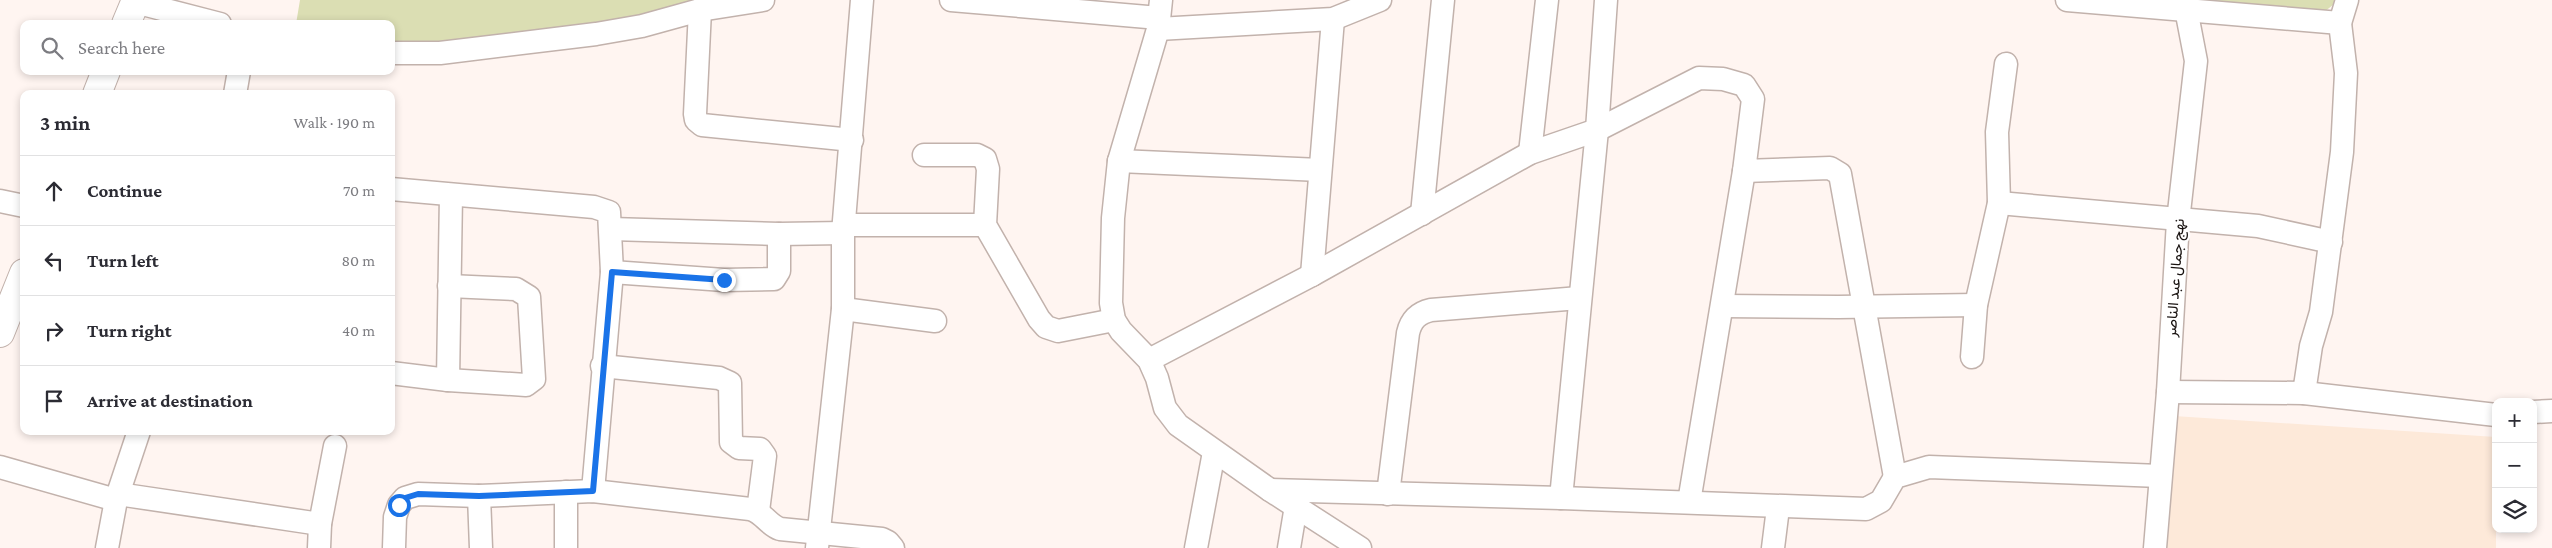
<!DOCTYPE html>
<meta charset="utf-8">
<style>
:root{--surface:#fff;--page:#f7f7f7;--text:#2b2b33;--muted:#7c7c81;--line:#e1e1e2}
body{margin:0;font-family:"Crimson Pro",Vazirmatn,serif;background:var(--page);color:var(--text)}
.controls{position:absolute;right:15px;bottom:15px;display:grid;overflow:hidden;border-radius:10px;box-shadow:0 2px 8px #0003}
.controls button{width:45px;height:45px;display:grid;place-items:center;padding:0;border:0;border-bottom:1px solid var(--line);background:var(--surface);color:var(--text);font:25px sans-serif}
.stop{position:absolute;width:15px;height:15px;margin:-11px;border:4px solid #1a73e8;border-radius:50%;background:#fff}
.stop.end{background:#1a73e8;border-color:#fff;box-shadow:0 1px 5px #0008}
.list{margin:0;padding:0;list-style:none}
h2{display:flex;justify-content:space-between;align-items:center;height:65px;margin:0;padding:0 20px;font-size:21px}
h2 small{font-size:16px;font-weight:400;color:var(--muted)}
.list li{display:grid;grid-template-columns:32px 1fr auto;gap:15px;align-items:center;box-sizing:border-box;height:70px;padding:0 20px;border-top:1px solid var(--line)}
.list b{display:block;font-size:19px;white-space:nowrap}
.list em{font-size:16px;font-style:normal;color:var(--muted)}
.icon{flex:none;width:28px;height:28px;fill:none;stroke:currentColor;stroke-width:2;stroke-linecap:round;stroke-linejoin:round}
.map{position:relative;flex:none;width:2552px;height:548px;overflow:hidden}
.search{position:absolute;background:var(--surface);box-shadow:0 2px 8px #0003;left:20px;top:20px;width:375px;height:55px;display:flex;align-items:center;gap:12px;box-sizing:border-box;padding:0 18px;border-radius:10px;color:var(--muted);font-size:19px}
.panel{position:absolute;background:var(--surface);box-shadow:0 2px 8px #0003;left:20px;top:90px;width:375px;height:345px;border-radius:10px}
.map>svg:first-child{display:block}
.education{fill:#fde9d9}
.green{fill:#dbdeb3}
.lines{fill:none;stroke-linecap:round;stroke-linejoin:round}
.street-casing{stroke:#c2b2ac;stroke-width:25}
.secondary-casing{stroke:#c2b2ac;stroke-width:30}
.street{stroke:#fff;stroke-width:22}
.secondary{stroke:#fff;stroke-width:28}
.route{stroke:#1a73e8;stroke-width:6}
.labels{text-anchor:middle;stroke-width:4.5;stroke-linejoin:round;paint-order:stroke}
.street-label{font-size:15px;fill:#181210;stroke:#fff}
</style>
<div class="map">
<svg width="2552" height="548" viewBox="0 0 2552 548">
<rect width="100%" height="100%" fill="#fff5f1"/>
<!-- education -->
<path class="education" d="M 2174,416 L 2496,437 L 2496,548 L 2165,548 Z"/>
<!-- green -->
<g class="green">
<path d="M 300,0 L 714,0 L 614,29 L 391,48 L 391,24 L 296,24 Z"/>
<path d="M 2117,0 L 2339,0 L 2318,17 Z"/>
</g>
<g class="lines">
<defs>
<g id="street">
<path d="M 951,0 L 1159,18"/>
<path d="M 1161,0 L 1158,29 L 1119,161 L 1113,218 L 1111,303 L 1114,320 L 1121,331 L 1149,360 L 1157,378 L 1165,408 L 1178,425 L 1270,490 L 1360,548"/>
<path d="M 2067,0 L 2340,23 L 2346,73 L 2342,152 L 2321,312 L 2311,346 L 2304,393 L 2168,392"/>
<path d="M 135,2 L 220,24"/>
<path d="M 700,10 L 695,114 L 696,120 L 702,125 L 852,140"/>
<path d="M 2340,23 L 2347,0"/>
<path d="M 1158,29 L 1333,19 L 1380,0"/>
<path d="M 391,53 L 440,53 L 596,34 L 642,26 L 700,10 L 763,0"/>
<path d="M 235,94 L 239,71"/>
<path d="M 1530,153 L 1547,0"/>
<path d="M 924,155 L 977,155 L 985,159 L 988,169 L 985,225 L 1039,319 L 1046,327 L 1058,331 L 1114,320"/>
<path d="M 1119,161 L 1320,170"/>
<path d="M 391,189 L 594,207 L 609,212 L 612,272 L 593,491"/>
<path d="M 0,201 L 24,206"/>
<path d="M 1999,203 L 2258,226 L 2331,242"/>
<path d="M 1422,214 L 1443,0"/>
<path d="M 844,225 L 985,225"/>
<path d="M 611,229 L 779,234 L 843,233"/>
<path d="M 612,272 L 724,280 L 774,279 L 779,271 L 779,234"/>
<path d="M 1312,275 L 1333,19"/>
<path d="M 1723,306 L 1838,307 L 1976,305"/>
<path d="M 843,309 L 935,321"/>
<path d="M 1972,357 L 1976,305 L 1999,203 L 1997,132 L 2006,64"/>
<path d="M 1149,360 L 1312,275 L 1530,153 L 1597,130 L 1699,78 L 1723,79 L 1744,85 L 1753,99 L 1744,171 L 1830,168 L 1840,174 L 1895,477"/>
<path d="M 602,366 L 719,378 L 730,383 L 731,442 L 739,448 L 760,449 L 765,456 L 758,511"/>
<path d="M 391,373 L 448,380 L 526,385 L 534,379 L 529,297 L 516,289 L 449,286"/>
<path d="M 448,380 L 451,195"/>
<path d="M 2304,393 L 2496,415"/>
<path d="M 2533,412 L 2552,411"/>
<path d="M 0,467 L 116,500"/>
<path d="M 1270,490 L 1561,498 L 1866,509 L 1881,501 L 1895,477 L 1929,467 L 2160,476"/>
<path d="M 566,492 L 566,548"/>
<path d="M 118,494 L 320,524"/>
<path d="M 1388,494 L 1408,333 C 1411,320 1418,313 1431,310 L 1579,298"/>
<path d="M 479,496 L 481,548"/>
<path d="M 1561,498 L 1597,130 L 1606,0"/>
<path d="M 1689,502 L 1744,171"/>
<path d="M 107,548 L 116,500 L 139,431"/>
<path d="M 319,548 L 320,524 L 335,446"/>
<path d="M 394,548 L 395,517 L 399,505 L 405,498 L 418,494 L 479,496 L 593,491 L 750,509 C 763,512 768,525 780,529 L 882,539 L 888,542 L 893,548"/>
<path d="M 817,548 L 843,309 L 843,233 L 862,0"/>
<path d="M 1196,548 L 1214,452"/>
<path d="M 1289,548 L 1296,506"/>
<path d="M 1773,548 L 1778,508"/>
<path d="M 2155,548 L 2168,392 L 2178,221 L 2196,61 L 2186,9"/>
</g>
<g id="secondary">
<path d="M 126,24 L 136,0"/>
<path d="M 97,94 L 106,71"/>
<path d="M 0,333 L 24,273"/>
</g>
</defs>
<!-- street casing -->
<use href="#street" class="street-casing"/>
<!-- secondary casing -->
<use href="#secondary" class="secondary-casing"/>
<!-- street -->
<use href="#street" class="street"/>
<!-- secondary -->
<use href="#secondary" class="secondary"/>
</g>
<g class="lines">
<!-- route -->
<path class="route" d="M 399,505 L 405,498 L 418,494 L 479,496 L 593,491 L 612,272 L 724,280"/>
</g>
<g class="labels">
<!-- street labels -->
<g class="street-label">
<text transform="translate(2175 278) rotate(-86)" y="5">نهج جمال عبد الناصر</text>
</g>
</g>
</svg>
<div class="controls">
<button>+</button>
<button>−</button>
<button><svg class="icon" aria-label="layers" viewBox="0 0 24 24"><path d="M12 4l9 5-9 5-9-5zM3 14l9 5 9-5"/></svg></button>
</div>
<div class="stop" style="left:399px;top:505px"></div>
<div class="stop end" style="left:724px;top:280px"></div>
<div class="search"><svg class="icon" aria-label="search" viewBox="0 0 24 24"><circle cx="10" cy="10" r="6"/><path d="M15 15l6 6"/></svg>Search here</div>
<section class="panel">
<h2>3 min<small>Walk · 190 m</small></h2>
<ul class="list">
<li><svg class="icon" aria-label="ahead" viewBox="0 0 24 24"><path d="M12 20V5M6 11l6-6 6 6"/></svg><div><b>Continue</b></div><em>70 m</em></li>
<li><svg class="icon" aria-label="left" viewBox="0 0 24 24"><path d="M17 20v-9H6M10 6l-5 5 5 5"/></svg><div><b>Turn left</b></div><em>80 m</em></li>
<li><svg class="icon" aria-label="right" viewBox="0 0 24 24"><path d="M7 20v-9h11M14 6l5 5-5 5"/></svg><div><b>Turn right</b></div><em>40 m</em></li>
<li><svg class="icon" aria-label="arrive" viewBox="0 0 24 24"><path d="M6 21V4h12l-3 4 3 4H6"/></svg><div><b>Arrive at destination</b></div></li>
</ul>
</section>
</div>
